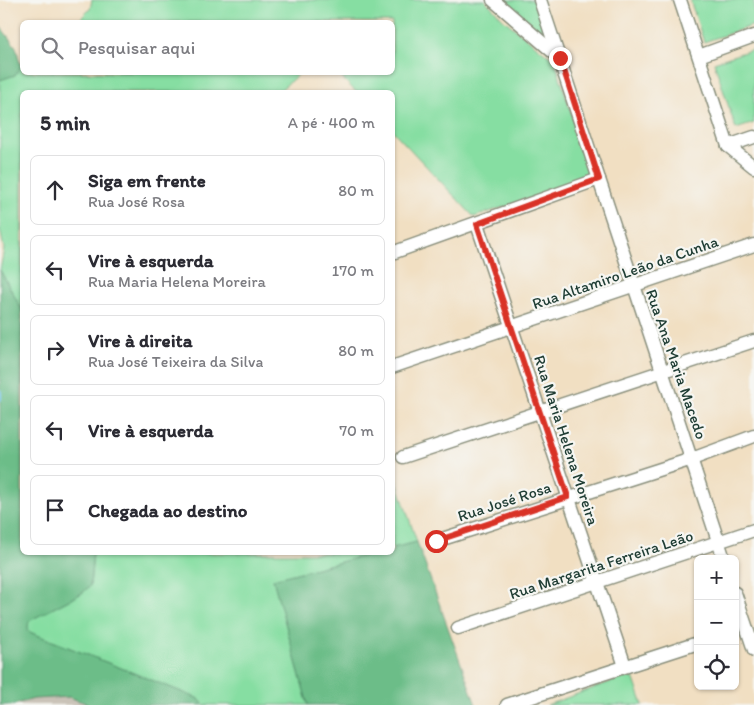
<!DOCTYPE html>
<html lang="pt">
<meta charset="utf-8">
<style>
:root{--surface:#fff;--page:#f7f7f7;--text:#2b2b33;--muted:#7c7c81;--line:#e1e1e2}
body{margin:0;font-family:Itim,sans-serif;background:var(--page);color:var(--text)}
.controls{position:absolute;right:15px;bottom:15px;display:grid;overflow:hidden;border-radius:8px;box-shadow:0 1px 4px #0004}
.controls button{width:45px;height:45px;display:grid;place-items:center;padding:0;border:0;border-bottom:1px solid var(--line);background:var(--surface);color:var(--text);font:25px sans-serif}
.stop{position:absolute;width:15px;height:15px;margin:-11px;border:4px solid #d93025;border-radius:50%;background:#fff}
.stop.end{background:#d93025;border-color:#fff;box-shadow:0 1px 5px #0008}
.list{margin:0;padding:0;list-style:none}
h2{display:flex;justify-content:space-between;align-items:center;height:65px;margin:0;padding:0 20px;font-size:21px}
h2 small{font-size:16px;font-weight:400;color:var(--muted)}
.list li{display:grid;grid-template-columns:32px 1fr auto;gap:15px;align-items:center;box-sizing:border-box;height:70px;margin:0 10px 10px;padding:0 10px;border:1px solid var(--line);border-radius:8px}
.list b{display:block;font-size:19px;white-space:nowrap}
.list p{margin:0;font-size:16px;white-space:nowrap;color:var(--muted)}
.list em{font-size:16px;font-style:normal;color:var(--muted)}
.icon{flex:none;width:28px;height:28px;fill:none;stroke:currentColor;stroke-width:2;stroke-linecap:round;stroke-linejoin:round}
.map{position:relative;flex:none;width:754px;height:705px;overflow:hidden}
.search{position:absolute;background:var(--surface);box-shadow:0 1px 4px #0004;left:20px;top:20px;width:375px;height:55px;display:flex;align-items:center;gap:12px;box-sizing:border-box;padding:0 18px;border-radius:8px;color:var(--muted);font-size:19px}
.panel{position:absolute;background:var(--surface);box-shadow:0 1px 4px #0004;left:20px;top:90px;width:375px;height:465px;border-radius:8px}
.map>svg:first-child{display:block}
.industrial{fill:#cac3b8}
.green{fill:#86dea2;stroke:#528e6b}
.forest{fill:#6cbd88;stroke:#467d5e}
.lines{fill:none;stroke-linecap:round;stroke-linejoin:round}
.stream{stroke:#6ebfe9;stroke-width:4}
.minor-casing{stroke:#888e7b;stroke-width:15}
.minor{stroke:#fff;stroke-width:12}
.route{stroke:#d93025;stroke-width:6}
.labels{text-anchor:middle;stroke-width:4.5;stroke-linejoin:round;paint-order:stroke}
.street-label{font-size:16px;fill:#1f3d34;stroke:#f6f6f2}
</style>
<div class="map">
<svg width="754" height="705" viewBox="0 0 754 705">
<rect width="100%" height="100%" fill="#f6f6f2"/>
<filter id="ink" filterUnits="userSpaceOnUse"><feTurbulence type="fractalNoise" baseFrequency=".02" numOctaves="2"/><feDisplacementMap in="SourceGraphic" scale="10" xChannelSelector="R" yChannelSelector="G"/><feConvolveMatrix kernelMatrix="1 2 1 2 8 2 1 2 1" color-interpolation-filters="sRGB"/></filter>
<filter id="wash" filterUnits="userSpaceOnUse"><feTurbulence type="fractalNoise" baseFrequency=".0096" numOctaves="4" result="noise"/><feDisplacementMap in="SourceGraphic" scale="20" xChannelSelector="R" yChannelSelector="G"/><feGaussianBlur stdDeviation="1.12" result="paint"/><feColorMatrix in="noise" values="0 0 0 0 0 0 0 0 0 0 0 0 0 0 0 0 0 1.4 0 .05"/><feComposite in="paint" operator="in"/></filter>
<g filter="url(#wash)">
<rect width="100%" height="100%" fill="#f1dfc2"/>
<!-- industrial -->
<path class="industrial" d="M 69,697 L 91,705 L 11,705 L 34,699 Z"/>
<!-- green -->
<g class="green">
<path d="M 92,0 L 485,0 L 504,20 L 555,61 L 591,178 L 474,217 L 393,131 L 392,92 L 356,92 L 337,73 L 392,72 L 392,22 L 77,22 L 90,9 Z"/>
<path d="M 497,0 L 536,0 L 554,49 Z"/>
<path d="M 690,0 L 754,0 L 754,25 L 704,42 Z"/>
<path d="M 754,49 L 754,123 L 736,129 L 714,62 Z"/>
<path d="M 22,66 L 22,72 L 300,73 L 278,92 L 22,92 L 22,310 L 0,270 L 4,249 L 0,229 L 0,80 L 15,75 Z"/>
<path d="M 392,468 L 417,542 L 393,548 L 392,548 Z"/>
<path d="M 93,553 L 376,553 L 273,579 L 308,705 L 205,705 L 197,698 L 27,631 L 29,621 L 82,593 L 90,586 Z"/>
<path d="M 632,674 L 643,705 L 547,705 Z"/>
</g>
<!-- forest -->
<g class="forest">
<path d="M 0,26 L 16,47 L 21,67 L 15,75 L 0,80 Z"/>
<path d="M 0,270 L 22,310 L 22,552 L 93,553 L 90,586 L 82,593 L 29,621 L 27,631 L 197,698 L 205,705 L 91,705 L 69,697 L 34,699 L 11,705 L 0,705 Z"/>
<path d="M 417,542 L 476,705 L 308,705 L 273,579 L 376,553 L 392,552 L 393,548 Z"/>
</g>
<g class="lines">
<!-- stream -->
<path class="stream" d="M 0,392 L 0,399"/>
</g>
</g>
<g filter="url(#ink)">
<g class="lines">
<defs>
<g id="minor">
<path d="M 493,0 L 560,58"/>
<path d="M 540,0 L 724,559"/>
<path d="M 680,0 L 728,146 L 754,167"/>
<path d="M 699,56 L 754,36"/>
<path d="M 728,146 L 754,137"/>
<path d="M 477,224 L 625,666"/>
<path d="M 392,253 L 599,179"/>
<path d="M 392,367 L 754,245"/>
<path d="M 403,457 L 754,341"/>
<path d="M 436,541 L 692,459 L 754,436"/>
<path d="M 735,593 L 754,650"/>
<path d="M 458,628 L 754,530"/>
<path d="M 507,705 L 698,643"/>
</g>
</defs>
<!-- minor casing -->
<use href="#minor" class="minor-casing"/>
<!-- minor -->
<use href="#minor" class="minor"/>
</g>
</g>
<g class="lines" filter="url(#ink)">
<!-- route -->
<path class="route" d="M 436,541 L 568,497 L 477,224 L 599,179 L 560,58"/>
</g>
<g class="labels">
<!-- street labels -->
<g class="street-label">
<text transform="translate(625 272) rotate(-19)" y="6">Rua Altamiro Leão da Cunha</text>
<text transform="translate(677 364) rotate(71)" y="6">Rua Ana Maria Macedo</text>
<text transform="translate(567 440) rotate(72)" y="6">Rua Maria Helena Moreira</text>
<text transform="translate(504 501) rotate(-18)" y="6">Rua José Rosa</text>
<text transform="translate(601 564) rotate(-18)" y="6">Rua Margarita Ferreira Leão</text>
</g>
</g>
</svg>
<div class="controls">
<button>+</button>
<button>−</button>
<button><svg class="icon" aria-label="locate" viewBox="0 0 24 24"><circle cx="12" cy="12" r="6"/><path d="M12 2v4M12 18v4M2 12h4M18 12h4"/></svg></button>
</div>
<div class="stop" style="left:436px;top:541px"></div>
<div class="stop end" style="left:560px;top:58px"></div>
<div class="search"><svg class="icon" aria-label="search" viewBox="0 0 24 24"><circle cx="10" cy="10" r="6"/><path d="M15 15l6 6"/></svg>Pesquisar aqui</div>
<section class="panel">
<h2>5 min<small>A pé · 400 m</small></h2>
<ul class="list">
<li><svg class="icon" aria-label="ahead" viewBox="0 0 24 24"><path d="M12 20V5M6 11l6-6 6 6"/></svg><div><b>Siga em frente</b><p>Rua José Rosa</p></div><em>80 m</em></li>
<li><svg class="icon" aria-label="left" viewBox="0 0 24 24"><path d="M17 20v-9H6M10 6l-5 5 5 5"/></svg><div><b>Vire à esquerda</b><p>Rua Maria Helena Moreira</p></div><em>170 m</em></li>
<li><svg class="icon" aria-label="right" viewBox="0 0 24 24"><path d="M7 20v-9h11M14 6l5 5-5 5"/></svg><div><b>Vire à direita</b><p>Rua José Teixeira da Silva</p></div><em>80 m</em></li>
<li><svg class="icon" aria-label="left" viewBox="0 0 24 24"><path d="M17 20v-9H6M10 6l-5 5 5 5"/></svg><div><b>Vire à esquerda</b></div><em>70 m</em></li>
<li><svg class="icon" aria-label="arrive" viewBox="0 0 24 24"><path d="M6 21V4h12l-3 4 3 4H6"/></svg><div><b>Chegada ao destino</b></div></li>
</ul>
</section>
</div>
